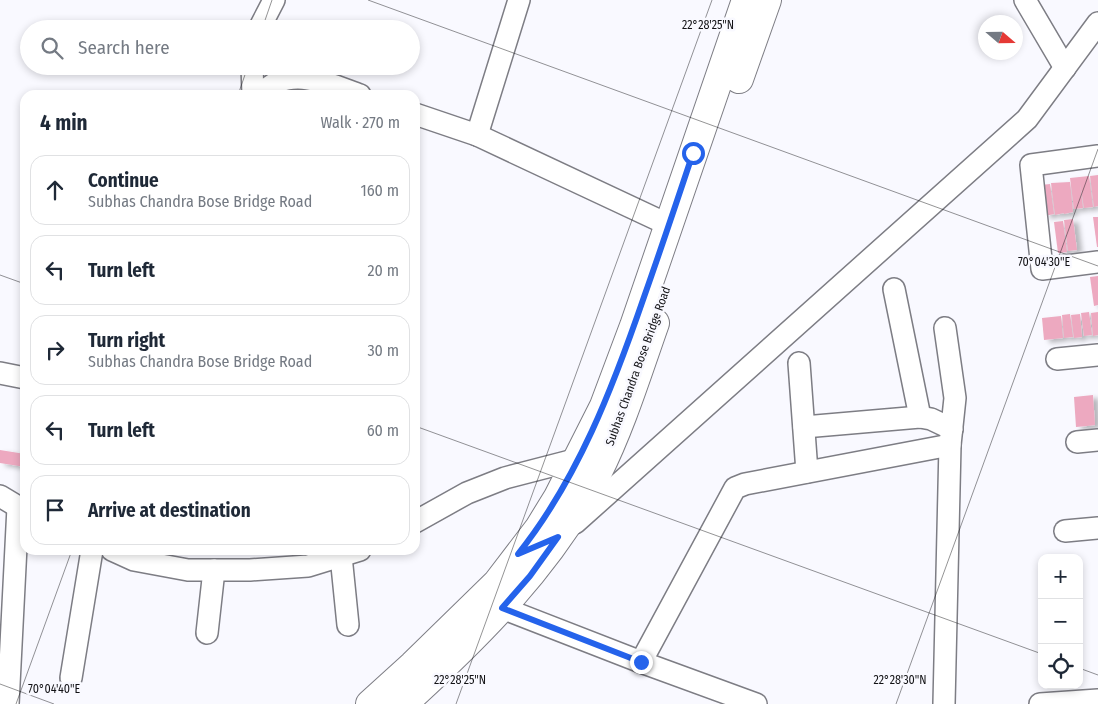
<!DOCTYPE html>
<meta charset="utf-8">
<style>
:root{--surface:#fff;--page:#f2f2f3;--text:#1f2937;--muted:#747a83;--line:#e0e1e3}
body{margin:0;font-family:"Fira Sans Condensed",sans-serif;background:var(--page);color:var(--text)}
.controls{position:absolute;right:15px;bottom:15px;display:grid;overflow:hidden;border-radius:10px;box-shadow:0 2px 8px #0003}
.controls button{width:45px;height:45px;display:grid;place-items:center;padding:0;border:0;border-bottom:1px solid var(--line);background:var(--surface);color:var(--text);font:25px sans-serif}
.compass{position:absolute;left:978px;top:15px;width:45px;height:45px;border-radius:50%;background:var(--surface);box-shadow:0 2px 8px #0003;rotate:110deg}
.stop{position:absolute;width:15px;height:15px;margin:-11px;border:4px solid #2563eb;border-radius:50%;background:#fff}
.stop.end{background:#2563eb;border-color:#fff;box-shadow:0 1px 5px #0008}
.list{margin:0;padding:0;list-style:none}
h2{display:flex;justify-content:space-between;align-items:center;height:65px;margin:0;padding:0 20px;font-size:21px}
h2 small{font-size:16px;font-weight:400;color:var(--muted)}
.list li{display:grid;grid-template-columns:32px 1fr auto;gap:15px;align-items:center;box-sizing:border-box;height:70px;margin:0 10px 10px;padding:0 10px;border:1px solid var(--line);border-radius:15px}
.list b{display:block;font-size:19px;white-space:nowrap}
.list p{margin:0;font-size:16px;white-space:nowrap;color:var(--muted)}
.list em{font-size:16px;font-style:normal;color:var(--muted)}
.icon{flex:none;width:28px;height:28px;fill:none;stroke:currentColor;stroke-width:2;stroke-linecap:round;stroke-linejoin:round}
.map{position:relative;flex:none;width:1098px;height:704px;overflow:hidden}
.search{position:absolute;background:var(--surface);box-shadow:0 2px 8px #0003;left:20px;top:20px;width:400px;height:55px;display:flex;align-items:center;gap:12px;box-sizing:border-box;padding:0 18px;border-radius:28px;color:var(--muted);font-size:19px}
.panel{position:absolute;background:var(--surface);box-shadow:0 2px 8px #0003;left:20px;top:90px;width:400px;height:465px;border-radius:15px}
.map>svg:first-child{display:block}
.building{fill:#eda9c0;filter:url(#shadow)}
.lines{fill:none;stroke-linecap:round;stroke-linejoin:round}
.street-casing{stroke:#7d7d84;stroke-width:24}
.primary-casing{stroke:#7d7d84;stroke-width:30}
.street{stroke:#fff;stroke-width:21}
.primary{stroke:#fff;stroke-width:28}
.route{stroke:#2563eb;stroke-width:6}
.ticks{fill:none;stroke:#121215;stroke-width:1;stroke-opacity:0.45}
.labels{text-anchor:middle;stroke-width:5;stroke-linejoin:round;paint-order:stroke}
.street-label{font-size:12px;fill:#121215;stroke:#f9f9ff}
.ticks-label{font-size:12px;text-anchor:middle;fill:#121215;stroke:#f9f9ff;stroke-width:5;stroke-linejoin:round;paint-order:stroke}
</style>
<div class="map">
<svg width="1098" height="704" viewBox="0 0 1098 704">
<defs>
<filter id="shadow"><feDropShadow dx="5.5" dy="3" stdDeviation="2.5" flood-color="#0004"/></filter>
</defs>
<rect width="100%" height="100%" fill="#f9f9ff"/>
<!-- building -->
<g class="building">
<path d="M 1098,175 L 1098,206 L 1094,207 L 1090,176 Z"/>
<path d="M 1089,176 L 1093,207 L 1084,208 L 1080,183 L 1083,208 L 1074,209 L 1070,178 Z"/>
<path d="M 1070,182 L 1073,212 L 1064,214 L 1063,203 L 1064,213 L 1055,215 L 1051,183 Z"/>
<path d="M 1050,184 L 1054,214 L 1045,216 L 1041,185 Z"/>
<path d="M 1093,217 L 1098,217 L 1098,247 L 1097,247 Z"/>
<path d="M 1073,219 L 1077,250 L 1068,251 L 1064,220 Z"/>
<path d="M 1063,221 L 1067,252 L 1058,253 L 1054,222 Z"/>
<path d="M 1098,276 L 1098,305 L 1094,306 L 1090,277 Z"/>
<path d="M 1089,312 L 1092,335 L 1084,336 L 1081,313 Z"/>
<path d="M 1098,312 L 1098,335 L 1093,336 L 1091,313 Z"/>
<path d="M 1070,314 L 1073,337 L 1064,338 L 1062,315 Z"/>
<path d="M 1080,314 L 1082,337 L 1074,338 L 1071,315 Z"/>
<path d="M 1061,316 L 1063,338 L 1044,340 L 1042,318 Z"/>
<path d="M 1093,395 L 1095,425 L 1087,426 L 1086,416 L 1087,426 L 1076,427 L 1074,397 Z"/>
<path d="M 0,450 L 25,454 L 25,467 L 0,463 Z"/>
</g>
<g class="lines">
<defs>
<g id="street">
<path d="M 1025,0 L 1065,68"/>
<path d="M 259,29 L 274,0"/>
<path d="M 252,66 L 253,95"/>
<path d="M 261,95 C 287,63 329,84 360,95"/>
<path d="M 415,114 L 477,135 L 669,225"/>
<path d="M 477,135 L 519,0"/>
<path d="M 1098,156 L 1031,165 L 1042,269 L 1098,262"/>
<path d="M 894,289 L 920,417"/>
<path d="M 1057,359 L 1098,355"/>
<path d="M 799,363 L 807,472"/>
<path d="M 0,373 L 25,378"/>
<path d="M 804,427 L 920,417 L 931,419 L 952,429"/>
<path d="M 1077,442 L 1098,440"/>
<path d="M 0,496 L 25,511"/>
<path d="M 415,522 L 467,493 L 505,478 L 578,459"/>
<path d="M 575,523 L 1027,119 L 1098,23"/>
<path d="M 1065,531 L 1098,528"/>
<path d="M 112,550 L 134,560 L 188,570 L 250,570 L 308,566 L 360,550"/>
<path d="M 341,556 L 348,625"/>
<path d="M 502,608 L 641,662 L 756,704"/>
<path d="M 207,633 L 214,570"/>
<path d="M 641,662 L 735,488 L 745,484 L 950,445"/>
<path d="M 71,678 L 92,550"/>
<path d="M 8,704 L 18,507"/>
<path d="M 944,704 L 950,445 L 955,398 L 945,328"/>
<path d="M 1040,704 L 1098,700"/>
</g>
<g id="primary">
<path d="M 739,79 L 767,0"/>
<path d="M 370,704 L 413,665 L 497,583 L 539,528 L 558,497 L 604,406 L 634,326 L 746,0"/>
<path d="M 403,704 C 477,637 551,564 597,474 C 621,426 637,374 655,323"/>
</g>
</defs>
<!-- street casing -->
<use href="#street" class="street-casing"/>
<!-- primary casing -->
<use href="#primary" class="primary-casing"/>
<!-- street -->
<use href="#street" class="street"/>
<!-- primary -->
<use href="#primary" class="primary"/>
</g>
<g class="lines">
<!-- route -->
<path class="route" d="M 641,662 L 502,608 L 530,576 L 558,537 L 518,554 C 578,479 613,387 644,297 C 661,249 677,201 693,153"/>
</g>
<!-- ticks -->
<path class="ticks" d="M 368,0 L 1098,266M 262,29 L 272,0M 238,95 L 248,66M 0,275 L 25,284M 415,426 L 1042,654M 1079,668 L 1098,675M 0,684 L 54,704M 16,704 L 72,550M 456,704 L 712,0M 896,704 L 1098,149"/>
<g class="labels">
<!-- street labels -->
<g class="street-label">
<text transform="translate(638 366) rotate(-70)" y="4">Subhas Chandra Bose Bridge Road</text>
</g>
</g>
<g class="ticks-label">
<text x="708" y="29">22°28'25"N</text>
<text x="1044" y="266">70°04'30"E</text>
<text x="460" y="684">22°28'25"N</text>
<text x="900" y="684">22°28'30"N</text>
<text x="54" y="693">70°04'40"E</text>
</g>
</svg>
<div class="controls">
<button>+</button>
<button>−</button>
<button><svg class="icon" aria-label="locate" viewBox="0 0 24 24"><circle cx="12" cy="12" r="6"/><path d="M12 2v4M12 18v4M2 12h4M18 12h4"/></svg></button>
</div>
<svg class="compass" viewBox="-18 -18 36 36"><path d="M0-13l5 13h-10z" fill="#e53935"/><path d="M0 13l5-13h-10z" fill="#747a83"/></svg>
<div class="stop" style="left:693px;top:153px"></div>
<div class="stop end" style="left:641px;top:662px"></div>
<div class="search"><svg class="icon" aria-label="search" viewBox="0 0 24 24"><circle cx="10" cy="10" r="6"/><path d="M15 15l6 6"/></svg>Search here</div>
<section class="panel">
<h2>4 min<small>Walk · 270 m</small></h2>
<ul class="list">
<li><svg class="icon" aria-label="ahead" viewBox="0 0 24 24"><path d="M12 20V5M6 11l6-6 6 6"/></svg><div><b>Continue</b><p>Subhas Chandra Bose Bridge Road</p></div><em>160 m</em></li>
<li><svg class="icon" aria-label="left" viewBox="0 0 24 24"><path d="M17 20v-9H6M10 6l-5 5 5 5"/></svg><div><b>Turn left</b></div><em>20 m</em></li>
<li><svg class="icon" aria-label="right" viewBox="0 0 24 24"><path d="M7 20v-9h11M14 6l5 5-5 5"/></svg><div><b>Turn right</b><p>Subhas Chandra Bose Bridge Road</p></div><em>30 m</em></li>
<li><svg class="icon" aria-label="left" viewBox="0 0 24 24"><path d="M17 20v-9H6M10 6l-5 5 5 5"/></svg><div><b>Turn left</b></div><em>60 m</em></li>
<li><svg class="icon" aria-label="arrive" viewBox="0 0 24 24"><path d="M6 21V4h12l-3 4 3 4H6"/></svg><div><b>Arrive at destination</b></div></li>
</ul>
</section>
</div>
